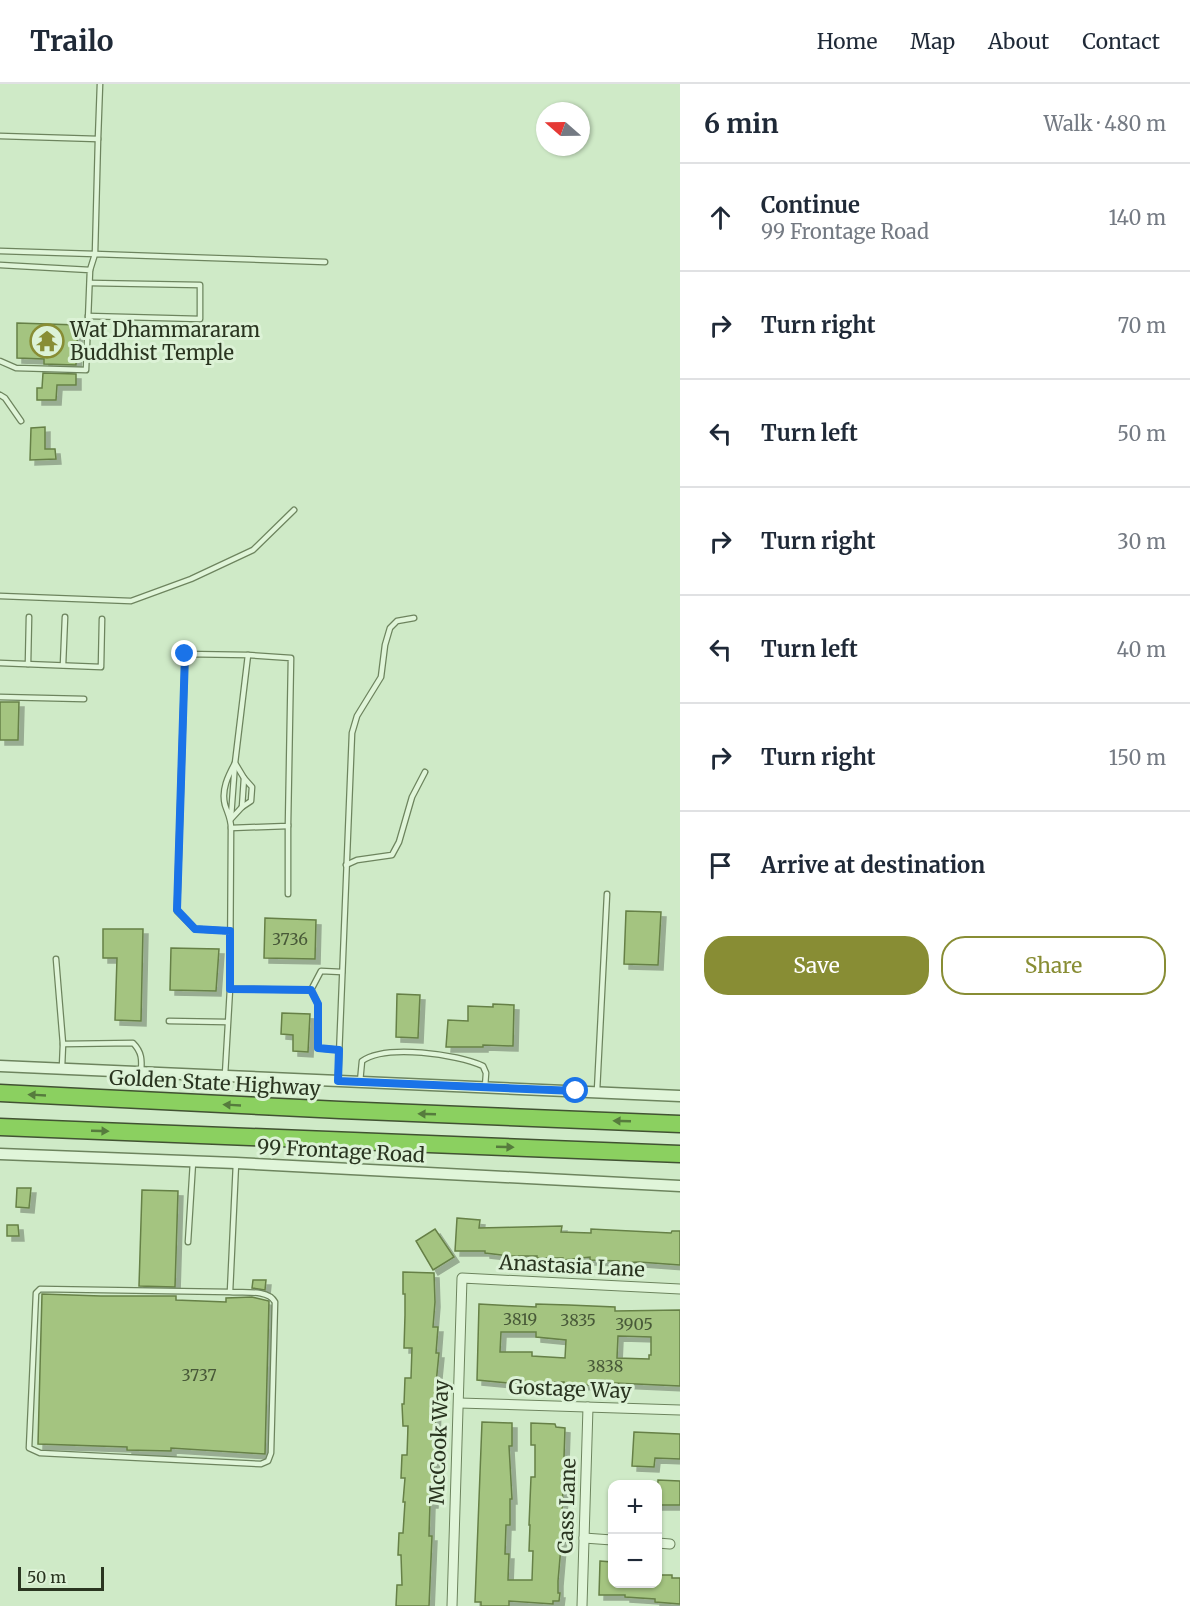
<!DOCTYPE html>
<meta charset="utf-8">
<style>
:root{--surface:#fff;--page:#f2f2f3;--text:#1f2937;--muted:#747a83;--line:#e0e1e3;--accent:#888d34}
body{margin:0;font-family:Merriweather,serif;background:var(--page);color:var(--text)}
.controls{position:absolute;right:18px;bottom:18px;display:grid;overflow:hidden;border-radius:12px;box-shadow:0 2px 4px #0004}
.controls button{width:54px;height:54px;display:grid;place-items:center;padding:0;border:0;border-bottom:2px solid var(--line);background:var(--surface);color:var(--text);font:30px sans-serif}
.compass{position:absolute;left:536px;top:18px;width:54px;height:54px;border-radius:50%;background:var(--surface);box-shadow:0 2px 4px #0004;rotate:290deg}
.scale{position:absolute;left:18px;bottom:15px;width:86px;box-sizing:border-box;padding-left:6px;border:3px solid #2a3520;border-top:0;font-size:16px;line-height:21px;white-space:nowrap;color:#2a3520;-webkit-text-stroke:4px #dcf2d6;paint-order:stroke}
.stop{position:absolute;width:18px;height:18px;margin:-14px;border:4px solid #1a73e8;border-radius:50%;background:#fff}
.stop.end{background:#1a73e8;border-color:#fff;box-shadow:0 2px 6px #0008}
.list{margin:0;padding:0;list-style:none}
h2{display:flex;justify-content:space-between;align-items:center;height:78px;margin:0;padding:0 24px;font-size:26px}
h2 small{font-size:20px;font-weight:400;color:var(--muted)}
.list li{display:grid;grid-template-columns:39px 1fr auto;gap:18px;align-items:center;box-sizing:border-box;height:108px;padding:0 24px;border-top:2px solid var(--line)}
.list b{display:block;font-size:22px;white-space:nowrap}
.list p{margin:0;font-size:20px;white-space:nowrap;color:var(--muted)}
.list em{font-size:20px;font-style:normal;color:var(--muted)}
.actions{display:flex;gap:12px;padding:18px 24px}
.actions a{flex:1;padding:14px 0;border:2px solid var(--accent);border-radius:24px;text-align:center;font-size:21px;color:var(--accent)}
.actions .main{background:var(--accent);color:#fff}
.icon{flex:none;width:33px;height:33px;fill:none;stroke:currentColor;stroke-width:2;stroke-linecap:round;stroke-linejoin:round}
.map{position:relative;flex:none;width:680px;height:1522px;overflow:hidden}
header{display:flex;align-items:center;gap:36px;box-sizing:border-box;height:84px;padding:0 30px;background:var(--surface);border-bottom:2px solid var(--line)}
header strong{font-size:28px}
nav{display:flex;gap:33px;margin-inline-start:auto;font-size:21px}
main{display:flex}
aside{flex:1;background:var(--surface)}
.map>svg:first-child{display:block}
.building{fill:#a4c480;stroke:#668046;stroke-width:1.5;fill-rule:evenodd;filter:url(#shadow)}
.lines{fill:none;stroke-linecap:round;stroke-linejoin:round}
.service-casing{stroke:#6d845e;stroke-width:7}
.minor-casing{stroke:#6d845e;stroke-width:11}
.tertiary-casing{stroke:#6d845e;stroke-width:13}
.motorway-casing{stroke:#415232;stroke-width:19}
.service{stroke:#e0f5d9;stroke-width:4.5}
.minor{stroke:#e0f5d9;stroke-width:9}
.tertiary{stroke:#e0f5d9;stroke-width:10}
.motorway{stroke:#8bd060;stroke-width:16}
.oneway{fill:#567b3d}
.route{stroke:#1a73e8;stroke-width:8}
.labels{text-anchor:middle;stroke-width:6;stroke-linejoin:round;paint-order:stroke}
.number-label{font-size:16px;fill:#485938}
.poi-label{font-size:20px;fill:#2a3520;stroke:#dcf2d6;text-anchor:start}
.street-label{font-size:20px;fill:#2a3520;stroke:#dcf2d6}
</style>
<header>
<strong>Trailo</strong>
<nav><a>Home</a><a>Map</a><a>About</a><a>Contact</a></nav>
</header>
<main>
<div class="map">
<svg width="680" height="1522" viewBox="0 0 680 1522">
<defs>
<filter id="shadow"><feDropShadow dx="5" dy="5" stdDeviation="0" flood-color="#0004"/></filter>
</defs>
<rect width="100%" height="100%" fill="#cfeac7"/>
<!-- building -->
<g class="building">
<path d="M 17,239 L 78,241 L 76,281 L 44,280 L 44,275 L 17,274 Z"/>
<path d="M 43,289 L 76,290 L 76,301 L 57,301 L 56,316 L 37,316 L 37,304 L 42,304 Z"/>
<path d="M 45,343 L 45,365 L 55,365 L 56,375 L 30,376 L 31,344 Z"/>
<path d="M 0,618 L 19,618 L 18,656 L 0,656 Z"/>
<path d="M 626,827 L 661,828 L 658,881 L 624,880 Z"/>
<path d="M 265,834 L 316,836 L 315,875 L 264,874 Z"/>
<path d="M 103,845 L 143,845 L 141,937 L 115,936 L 117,874 L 103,874 Z"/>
<path d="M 171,864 L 219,865 L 216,907 L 170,906 Z"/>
<path d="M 397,910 L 420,911 L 418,954 L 396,953 Z"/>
<path d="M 493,920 L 514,921 L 513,962 L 483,961 L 483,963 L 446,963 L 448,936 L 468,937 L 468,922 L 493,923 Z"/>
<path d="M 282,929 L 310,930 L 308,968 L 293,967 L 293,951 L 281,950 Z"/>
<path d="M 17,1104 L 31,1104 L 29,1124 L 16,1123 Z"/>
<path d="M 142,1106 L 178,1107 L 175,1203 L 139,1202 Z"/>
<path d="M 457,1134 L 480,1136 L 479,1144 L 562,1142 L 561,1148 L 591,1149 L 591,1145 L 671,1149 L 672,1147 L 680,1147 L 680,1181 L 639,1178 L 619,1179 L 619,1177 L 590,1176 L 590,1173 L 563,1176 L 563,1174 L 537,1174 L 537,1172 L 511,1172 L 485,1169 L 485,1167 L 455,1167 Z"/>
<path d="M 7,1141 L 18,1141 L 19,1152 L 7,1152 Z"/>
<path d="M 435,1145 L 454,1173 L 433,1186 L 416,1157 Z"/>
<path d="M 403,1188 L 434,1189 L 435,1218 L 433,1243 L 438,1243 L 436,1269 L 439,1269 L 434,1320 L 436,1320 L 433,1419 L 430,1419 L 429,1452 L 432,1452 L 429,1522 L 396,1522 L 397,1501 L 402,1501 L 401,1471 L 398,1471 L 399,1449 L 403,1449 L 405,1418 L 403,1418 L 405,1394 L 401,1394 L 402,1371 L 407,1371 L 408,1342 L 403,1342 L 402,1320 L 404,1320 L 405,1294 L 411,1294 L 412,1264 L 404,1264 L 405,1231 L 405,1210 L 403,1210 Z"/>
<path d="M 253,1196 L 266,1196 L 265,1206 L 252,1204 Z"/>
<path d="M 42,1210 L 101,1212 L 176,1212 L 176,1216 L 226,1218 L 226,1214 L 252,1213 L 269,1217 L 265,1370 L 171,1364 L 171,1367 L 127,1366 L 127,1363 L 38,1360 Z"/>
<path d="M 479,1220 L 536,1223 L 536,1220 L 569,1221 L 615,1223 L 615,1227 L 680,1226 L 680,1302 L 615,1299 L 615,1302 L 564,1300 L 564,1298 L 508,1299 L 477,1296 ZM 501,1248 L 536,1248 L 536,1253 L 566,1256 L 565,1274 L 532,1272 L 532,1268 L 500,1268 ZM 618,1252 L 651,1253 L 651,1271 L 649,1271 L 649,1275 L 617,1274 Z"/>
<path d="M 482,1338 L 512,1339 L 512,1362 L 509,1362 L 512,1415 L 510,1415 L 510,1441 L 506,1441 L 505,1470 L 509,1470 L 508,1496 L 532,1496 L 533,1467 L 529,1467 L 530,1441 L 529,1441 L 531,1393 L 535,1393 L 535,1361 L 531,1361 L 531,1339 L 555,1340 L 556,1343 L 565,1344 L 561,1462 L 558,1497 L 558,1509 L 560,1509 L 559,1517 L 553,1517 L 553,1520 L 509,1517 L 509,1522 L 481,1522 L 481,1518 L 475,1518 Z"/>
<path d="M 634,1348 L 680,1350 L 680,1375 L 655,1374 L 654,1383 L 632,1382 Z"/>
<path d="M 658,1396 L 680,1397 L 680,1421 L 657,1421 Z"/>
<path d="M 600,1477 L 612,1478 L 612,1500 L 657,1500 L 657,1491 L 672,1491 L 672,1494 L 680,1494 L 680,1520 L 655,1518 L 655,1515 L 625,1513 L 625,1511 L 599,1511 Z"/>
</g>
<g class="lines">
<defs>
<g id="service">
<path d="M 0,52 L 98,55 L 100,0"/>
<path d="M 0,167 L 95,170 L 98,55"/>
<path d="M 0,181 L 90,186 L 86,286 L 16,284 L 0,277"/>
<path d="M 90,186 L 95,170 L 325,178"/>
<path d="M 88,232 L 200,235 L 200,201 L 90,199"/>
<path d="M 0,311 L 5,314 L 21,337"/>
<path d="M 0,512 L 131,517 L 191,495 L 253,466 L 294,426"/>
<path d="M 0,579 L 101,583 L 102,535"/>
<path d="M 28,580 L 29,533"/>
<path d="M 63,581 L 65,533"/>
<path d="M 0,613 L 84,615"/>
<path d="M 242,723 L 251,717 L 252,703 L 244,694"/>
<path d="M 288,741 L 288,810"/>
<path d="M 231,744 L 288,742 L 291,574 L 248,571"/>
<path d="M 346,781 L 357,776 L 392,771 L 399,758 L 412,713 L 425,688"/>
<path d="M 230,847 L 195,845 L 177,827 L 185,570 L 248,571 L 235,679 L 244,694 L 242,723 L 231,735"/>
<path d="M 56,875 L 63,960 L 62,983"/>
<path d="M 230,905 L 311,906"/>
<path d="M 311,906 L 318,920 L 318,964 L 339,966"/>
<path d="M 311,906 L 321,887 L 342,888"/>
<path d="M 169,937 L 227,938"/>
<path d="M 63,960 L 133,959 C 142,968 142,976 141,988"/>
<path d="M 225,991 L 230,905 L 231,744 C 231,735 228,730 225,721 C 221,706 228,692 235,679 L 231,733"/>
<path d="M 338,997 L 352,649 L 357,632 L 381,593 L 385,561 L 390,544 L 397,537 L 414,534"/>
<path d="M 360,998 L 362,977 C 386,960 457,970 483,982 L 486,989 L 485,1003"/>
<path d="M 597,1007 L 607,810"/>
<path d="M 188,1158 L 193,1078"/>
<path d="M 230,1208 C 243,1209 268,1205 275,1218 L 271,1369 L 268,1377 L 261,1380 L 40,1369 L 29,1364 L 36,1209 L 40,1205 L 230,1208 L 236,1079"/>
</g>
<g id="minor">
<path d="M 459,1319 L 680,1326"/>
<path d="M 584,1454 L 612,1456"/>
<path d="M 658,1459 L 670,1460"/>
<path d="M 452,1522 L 462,1194 L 680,1205"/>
<path d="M 582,1522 L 588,1323"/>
</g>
<g id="tertiary">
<path d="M 0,982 L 680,1012"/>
<path d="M 0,1070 L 236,1079 L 680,1102"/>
</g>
<g id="motorway">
<path d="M 0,1009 L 340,1026 L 680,1040"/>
<path d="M 0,1043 L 680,1070"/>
</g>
</defs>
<!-- service casing -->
<use href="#service" class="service-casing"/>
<!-- minor casing -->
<use href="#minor" class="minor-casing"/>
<!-- tertiary casing -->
<use href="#tertiary" class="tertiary-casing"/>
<!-- motorway casing -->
<use href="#motorway" class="motorway-casing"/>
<!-- service -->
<use href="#service" class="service"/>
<!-- minor -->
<use href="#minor" class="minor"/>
<!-- tertiary -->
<use href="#tertiary" class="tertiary"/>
<!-- motorway -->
<use href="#motorway" class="motorway"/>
</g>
<!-- one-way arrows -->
<defs><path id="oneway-solid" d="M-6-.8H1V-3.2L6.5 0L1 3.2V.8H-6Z" transform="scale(1.5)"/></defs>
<g class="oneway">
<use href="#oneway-solid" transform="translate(37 1011) rotate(-177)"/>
<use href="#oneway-solid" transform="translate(232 1021) rotate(-177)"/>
<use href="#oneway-solid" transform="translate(427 1030) rotate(-178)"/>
<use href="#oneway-solid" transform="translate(622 1037) rotate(-178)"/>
<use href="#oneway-solid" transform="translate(100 1047) rotate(2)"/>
<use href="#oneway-solid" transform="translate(505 1063) rotate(2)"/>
</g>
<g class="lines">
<!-- route -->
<path class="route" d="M 185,570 L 177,826 L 195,845 L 230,847 L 230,905 L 311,906 L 318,920 L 318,964 L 339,966 L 338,997 L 576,1007"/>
</g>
<!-- icons -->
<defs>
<symbol id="temple-ring" viewBox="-11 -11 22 22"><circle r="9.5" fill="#dcf2d6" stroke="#888d34" stroke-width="1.5"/><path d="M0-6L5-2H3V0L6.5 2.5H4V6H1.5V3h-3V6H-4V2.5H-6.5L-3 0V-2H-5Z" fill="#888d34"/></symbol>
</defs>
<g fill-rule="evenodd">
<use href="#temple-ring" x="28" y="238" width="38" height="38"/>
</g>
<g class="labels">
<!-- number labels -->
<g class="number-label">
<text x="290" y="861">3736</text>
<text x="520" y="1241">3819</text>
<text x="578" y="1242">3835</text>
<text x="634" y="1246">3905</text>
<text x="605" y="1288">3838</text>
<text x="199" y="1297">3737</text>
</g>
<!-- poi labels -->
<g class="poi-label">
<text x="70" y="253">Wat Dhammararam<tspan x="70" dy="23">Buddhist Temple</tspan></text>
</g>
<!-- street labels -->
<g class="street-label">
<text transform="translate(215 999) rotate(3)" y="7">Golden State Highway</text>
<text transform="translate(341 1067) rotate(3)" y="7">99 Frontage Road</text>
<text transform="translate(572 1182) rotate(3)" y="7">Anastasia Lane</text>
<text transform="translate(570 1305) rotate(2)" y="7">Gostage Way</text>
<text transform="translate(439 1358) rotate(-88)" y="7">McCook Way</text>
<text transform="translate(567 1422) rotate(-88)" y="7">Cass Lane</text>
</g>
</g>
</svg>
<div class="controls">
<button>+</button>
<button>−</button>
</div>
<svg class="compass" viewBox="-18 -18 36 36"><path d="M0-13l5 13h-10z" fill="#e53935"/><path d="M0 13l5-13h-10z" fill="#747a83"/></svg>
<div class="scale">50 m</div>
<div class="stop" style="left:576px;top:1007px"></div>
<div class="stop end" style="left:185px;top:570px"></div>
</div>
<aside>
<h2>6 min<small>Walk · 480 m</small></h2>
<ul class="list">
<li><svg class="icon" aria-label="ahead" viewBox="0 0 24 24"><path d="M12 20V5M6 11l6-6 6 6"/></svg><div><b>Continue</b><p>99 Frontage Road</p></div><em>140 m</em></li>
<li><svg class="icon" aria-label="right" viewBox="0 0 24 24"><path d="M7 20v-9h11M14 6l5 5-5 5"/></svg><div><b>Turn right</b></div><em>70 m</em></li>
<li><svg class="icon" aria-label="left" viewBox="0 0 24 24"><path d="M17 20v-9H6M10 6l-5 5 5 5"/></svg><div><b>Turn left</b></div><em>50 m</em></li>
<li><svg class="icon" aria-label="right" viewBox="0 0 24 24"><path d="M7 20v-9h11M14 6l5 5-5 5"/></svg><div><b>Turn right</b></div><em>30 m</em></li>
<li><svg class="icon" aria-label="left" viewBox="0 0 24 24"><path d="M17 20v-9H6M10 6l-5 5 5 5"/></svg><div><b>Turn left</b></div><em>40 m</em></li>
<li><svg class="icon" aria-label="right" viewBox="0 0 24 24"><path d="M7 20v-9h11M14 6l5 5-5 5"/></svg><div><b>Turn right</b></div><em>150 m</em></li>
<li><svg class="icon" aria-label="arrive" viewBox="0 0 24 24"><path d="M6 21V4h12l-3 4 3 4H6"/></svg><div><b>Arrive at destination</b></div></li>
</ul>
<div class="actions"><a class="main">Save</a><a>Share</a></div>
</aside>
</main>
